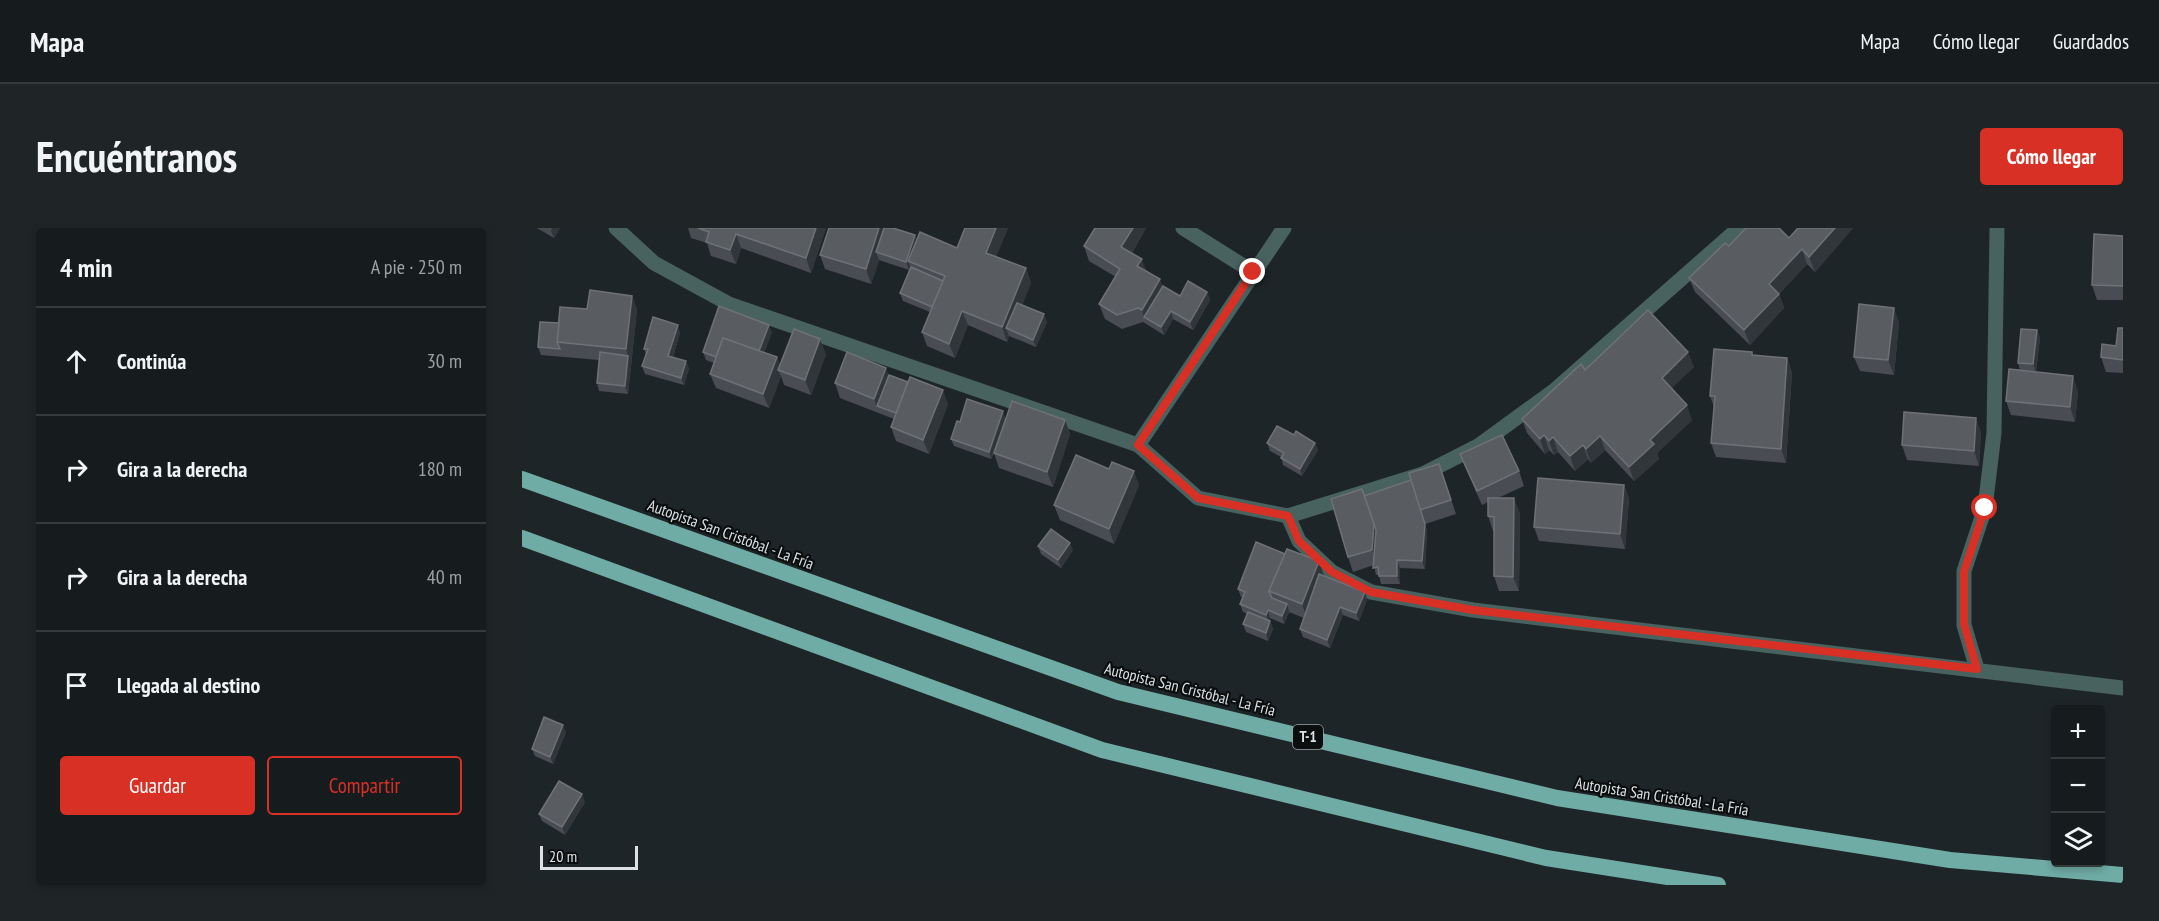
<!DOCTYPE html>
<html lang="es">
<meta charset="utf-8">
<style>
:root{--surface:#161c1e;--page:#1f2527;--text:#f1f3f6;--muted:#9ea1a4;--line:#353a3c;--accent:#d93025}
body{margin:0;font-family:"PT Sans Narrow",sans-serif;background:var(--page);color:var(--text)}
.controls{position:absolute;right:18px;bottom:18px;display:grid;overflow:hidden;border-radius:6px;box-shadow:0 3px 9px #0003}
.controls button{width:54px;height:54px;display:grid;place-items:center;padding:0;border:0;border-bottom:2px solid var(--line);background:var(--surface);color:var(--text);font:30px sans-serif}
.scale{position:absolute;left:18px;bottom:15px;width:98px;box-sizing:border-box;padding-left:6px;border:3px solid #dde1e3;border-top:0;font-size:16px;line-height:21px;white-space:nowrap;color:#dde1e3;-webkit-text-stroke:4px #0a0e0f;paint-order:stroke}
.stop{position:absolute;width:18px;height:18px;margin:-14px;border:4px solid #d93025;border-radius:50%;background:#fff}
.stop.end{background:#d93025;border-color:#fff;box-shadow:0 2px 6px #0008}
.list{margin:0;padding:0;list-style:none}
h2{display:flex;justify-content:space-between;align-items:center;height:78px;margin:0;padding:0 24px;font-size:26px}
h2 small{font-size:20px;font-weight:400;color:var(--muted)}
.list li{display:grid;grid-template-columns:39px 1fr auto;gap:18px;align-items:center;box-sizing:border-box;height:108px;padding:0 24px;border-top:2px solid var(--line)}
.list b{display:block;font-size:22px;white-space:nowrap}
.list em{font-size:20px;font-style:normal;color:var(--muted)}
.actions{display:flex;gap:12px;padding:18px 24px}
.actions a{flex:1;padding:14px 0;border:2px solid var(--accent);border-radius:6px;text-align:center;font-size:21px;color:var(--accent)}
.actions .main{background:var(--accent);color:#fff}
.icon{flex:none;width:33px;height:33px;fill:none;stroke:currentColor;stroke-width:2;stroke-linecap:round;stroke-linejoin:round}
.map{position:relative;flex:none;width:1601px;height:657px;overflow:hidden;border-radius:6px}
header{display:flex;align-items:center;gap:36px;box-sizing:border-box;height:84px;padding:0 30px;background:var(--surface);border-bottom:2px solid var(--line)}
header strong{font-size:28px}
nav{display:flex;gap:33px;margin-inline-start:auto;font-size:21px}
.intro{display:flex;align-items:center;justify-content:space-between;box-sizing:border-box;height:144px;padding:0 36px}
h1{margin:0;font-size:42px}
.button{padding:15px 27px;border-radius:6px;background:var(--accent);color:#fff;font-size:21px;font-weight:700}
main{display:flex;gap:36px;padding:0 36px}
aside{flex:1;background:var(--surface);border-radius:6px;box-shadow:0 3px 9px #0003}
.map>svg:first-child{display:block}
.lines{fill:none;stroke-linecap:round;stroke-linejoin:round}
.service{stroke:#48625f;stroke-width:15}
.minor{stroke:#48625f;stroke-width:15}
.trunk{stroke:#70aca6;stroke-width:16}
.wall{fill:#494d53}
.shaded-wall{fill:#31363b}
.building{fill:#595d62;stroke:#6e7276;stroke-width:1.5}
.route{stroke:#d93025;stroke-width:8}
.labels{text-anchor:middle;stroke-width:4.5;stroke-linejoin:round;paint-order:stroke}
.shield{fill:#0a0e0f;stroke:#9ea2a3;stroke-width:1.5}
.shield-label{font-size:15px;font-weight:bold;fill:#dde1e3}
.street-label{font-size:16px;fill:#dde1e3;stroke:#0a0e0f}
</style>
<header>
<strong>Mapa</strong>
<nav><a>Mapa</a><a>Cómo llegar</a><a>Guardados</a></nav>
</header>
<div class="intro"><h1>Encuéntranos</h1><a class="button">Cómo llegar</a></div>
<main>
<aside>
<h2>4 min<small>A pie · 250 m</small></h2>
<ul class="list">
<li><svg class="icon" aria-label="ahead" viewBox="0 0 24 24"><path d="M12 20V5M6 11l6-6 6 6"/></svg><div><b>Continúa</b></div><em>30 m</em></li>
<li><svg class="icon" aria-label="right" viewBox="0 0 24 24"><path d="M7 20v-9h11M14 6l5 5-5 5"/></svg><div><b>Gira a la derecha</b></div><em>180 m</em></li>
<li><svg class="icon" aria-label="right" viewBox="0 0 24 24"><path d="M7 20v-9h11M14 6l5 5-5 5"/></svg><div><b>Gira a la derecha</b></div><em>40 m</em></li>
<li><svg class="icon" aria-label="arrive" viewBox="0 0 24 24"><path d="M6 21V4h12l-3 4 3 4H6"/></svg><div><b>Llegada al destino</b></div></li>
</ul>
<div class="actions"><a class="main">Guardar</a><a>Compartir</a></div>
</aside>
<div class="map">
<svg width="1601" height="657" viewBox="0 0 1601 657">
<rect width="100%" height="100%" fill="#1e2528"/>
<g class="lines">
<!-- service -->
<path class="service" d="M 1455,441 L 1442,397 L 1442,343 L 1463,280 L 1472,205 L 1475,0"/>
<!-- minor -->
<g class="minor">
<path d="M 94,0 L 132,35 L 207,76 L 616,217 L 676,270 L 766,288 L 901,246 L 956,218 L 1033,162 L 1217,0"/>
<path d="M 661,0 L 731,44"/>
<path d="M 616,217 L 762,0"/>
<path d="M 766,288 L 777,313 L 810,344 L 849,364 L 951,382 L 1601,460"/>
</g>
<!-- trunk -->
<g class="trunk">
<path d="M 0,251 L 596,464 L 1035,570 L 1428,632 L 1601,647"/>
<path d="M 0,310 L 580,522 L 1024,630 L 1196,657"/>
</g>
</g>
<!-- wall -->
<g class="wall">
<path d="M 15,0 L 38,0 L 32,10 Z"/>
<path d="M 166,0 L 304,0 L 289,45 L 219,20 L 214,36 L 189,28 L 185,15 L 169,10 Z"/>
<path d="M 443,0 L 486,0 L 474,28 L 504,40 L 509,55 L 500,77 L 525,94 L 514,119 L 487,108 L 485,114 L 446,97 L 433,130 L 405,118 L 400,104 L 408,84 L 381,73 L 378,65 L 389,40 L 388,38 L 387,42 L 357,32 L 349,56 L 303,41 L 298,27 L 393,7 L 395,12 L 435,20 Z"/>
<path d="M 624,0 L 610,25 L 625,43 L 641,58 L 658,68 L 685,64 L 688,72 L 671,102 L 651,91 L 642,107 L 621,94 L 600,101 L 583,91 L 577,76 L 594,49 L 567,33 L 562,18 Z"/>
<path d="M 1331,0 L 1293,44 L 1285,36 L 1257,66 L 1262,80 L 1228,117 L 1173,64 L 1167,50 L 1207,18 Z"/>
<path d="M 1601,8 L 1601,72 L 1575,72 L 1570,57 Z"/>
<path d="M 110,68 L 115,82 L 106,166 L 77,163 L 75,155 L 77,132 L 19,127 L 16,119 L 37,95 L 65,81 Z"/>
<path d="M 1377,94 L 1372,147 L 1338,143 L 1332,129 Z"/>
<path d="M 1601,100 L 1601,145 L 1584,144 L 1579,129 L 1594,118 Z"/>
<path d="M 1515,102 L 1518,110 L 1514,144 L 1498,142 L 1496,135 Z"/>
<path d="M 250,104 L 242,125 L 255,129 L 258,138 L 304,126 L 289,167 L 262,157 L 259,148 L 247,180 L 194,160 L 188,146 L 192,135 L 184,132 L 181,124 Z"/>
<path d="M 158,105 L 151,129 L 164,133 L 167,141 L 162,157 L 123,146 L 120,138 L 124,126 L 122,121 Z"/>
<path d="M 1230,124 L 1231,127 L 1265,130 L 1270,145 L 1264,235 L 1194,229 L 1189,215 L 1192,179 L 1188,168 Z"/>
<path d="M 1172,139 L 1149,160 L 1170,192 L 1135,225 L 1137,231 L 1112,253 L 1083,222 L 1069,235 L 1066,231 L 1053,243 L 1036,224 L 1032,227 L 1027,222 L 1023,226 L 1005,205 L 1000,191 L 1063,142 Z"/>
<path d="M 367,147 L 426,176 L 407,226 L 374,213 L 369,199 L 372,191 L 318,170 L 313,155 Z"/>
<path d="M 1556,163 L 1553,194 L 1489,187 L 1484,173 Z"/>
<path d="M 481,183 L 483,191 L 543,192 L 548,206 L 531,259 L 477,240 L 472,225 L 469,231 L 432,218 L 429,211 L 438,194 Z"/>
<path d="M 1459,204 L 1457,238 L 1385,232 L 1380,217 Z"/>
<path d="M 772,207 L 793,215 L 796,222 L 780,248 L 761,237 L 759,229 L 748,223 L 745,215 Z"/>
<path d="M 938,226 L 997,243 L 1002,258 L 976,270 L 998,285 L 997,363 L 977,363 L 972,348 L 972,303 L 971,303 L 966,288 L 966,274 L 960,277 L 944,241 Z"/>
<path d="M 917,236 L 934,286 L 903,296 L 905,303 L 903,341 L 878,340 L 878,356 L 859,356 L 857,347 L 854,347 L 852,337 L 831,344 L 826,329 L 843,268 L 889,252 Z"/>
<path d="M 617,257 L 592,316 L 538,292 L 532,277 Z"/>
<path d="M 1102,257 L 1107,271 L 1103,321 L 1017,313 L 1012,299 Z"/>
<path d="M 516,318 L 551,322 L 539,340 L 519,326 Z"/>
<path d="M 802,348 L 845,372 L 837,393 L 821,387 L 808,420 L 781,409 L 778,401 L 782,390 L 767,384 L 762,396 L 748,390 L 747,393 L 748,393 L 751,401 L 746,413 L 724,404 L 721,396 L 726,386 L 721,384 L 718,376 L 721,369 L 719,369 L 716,361 Z"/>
<path d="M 44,504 L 31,536 L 13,528 L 10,521 Z"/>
<path d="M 63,574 L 43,607 L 20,593 L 17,586 Z"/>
</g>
<!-- shaded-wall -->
<g class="shaded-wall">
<path d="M 30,0 L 38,0 L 32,10 L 29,3 Z"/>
<path d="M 294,0 L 304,0 L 289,45 L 284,30 Z"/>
<path d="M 357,0 L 367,0 L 354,24 L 357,32 L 349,56 L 344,41 Z"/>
<path d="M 474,0 L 486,0 L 470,39 L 464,25 Z"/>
<path d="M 611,0 L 624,0 L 605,33 L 599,19 Z"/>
<path d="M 1313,0 L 1331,0 L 1293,44 L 1287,29 Z"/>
<path d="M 214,6 L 219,20 L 214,36 L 208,22 Z"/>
<path d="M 393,7 L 396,15 L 386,33 L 388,38 L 387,42 L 384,34 Z"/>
<path d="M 1280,21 L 1285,36 L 1257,66 L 1262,80 L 1228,117 L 1222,102 L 1247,56 Z"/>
<path d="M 620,31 L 625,45 L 615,38 Z"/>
<path d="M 504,40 L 509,55 L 489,102 L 484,100 L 487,108 L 485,114 L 480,99 Z"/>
<path d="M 638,51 L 643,65 L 622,89 L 620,82 Z"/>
<path d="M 685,64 L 688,72 L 671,102 L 668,94 Z"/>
<path d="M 110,68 L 115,82 L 106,166 L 103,158 L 106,128 L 104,121 Z"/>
<path d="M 1372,80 L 1377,94 L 1372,147 L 1366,132 Z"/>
<path d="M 440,83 L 446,97 L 433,130 L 427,116 Z"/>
<path d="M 649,83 L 651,91 L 642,107 L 639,99 Z"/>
<path d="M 522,86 L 525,94 L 514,119 L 511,112 Z"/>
<path d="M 156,97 L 158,105 L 149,135 L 146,128 Z"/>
<path d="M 247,97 L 250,104 L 238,136 L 235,128 Z"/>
<path d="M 1515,102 L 1518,110 L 1514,144 L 1511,136 Z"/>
<path d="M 298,111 L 304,126 L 289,167 L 283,152 Z"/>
<path d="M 1166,124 L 1172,139 L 1145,165 L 1140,150 Z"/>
<path d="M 255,129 L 260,143 L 256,142 L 259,148 L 247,180 L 241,166 Z"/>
<path d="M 1265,130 L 1270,145 L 1264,235 L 1259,221 Z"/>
<path d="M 164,133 L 167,141 L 162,157 L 159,150 Z"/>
<path d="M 364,140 L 369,154 L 355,178 L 357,185 L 352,171 Z"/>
<path d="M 1551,148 L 1556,163 L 1553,194 L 1548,179 Z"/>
<path d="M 421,162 L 426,176 L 407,226 L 401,212 Z"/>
<path d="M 1165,177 L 1170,192 L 1135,225 L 1137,231 L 1112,253 L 1107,239 L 1128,212 Z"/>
<path d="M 481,183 L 483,191 L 469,231 L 467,224 Z"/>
<path d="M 1454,190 L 1459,204 L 1457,238 L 1452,223 Z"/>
<path d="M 543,192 L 548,206 L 531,259 L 525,244 Z"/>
<path d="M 1022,207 L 1027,222 L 1023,226 L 1018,211 Z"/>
<path d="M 1078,208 L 1083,222 L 1069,235 L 1064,221 Z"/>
<path d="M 1031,209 L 1036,224 L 1032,227 L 1027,213 Z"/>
<path d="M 793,215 L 796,222 L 780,248 L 778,241 Z"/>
<path d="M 1061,217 L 1066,231 L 1053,243 L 1048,228 Z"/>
<path d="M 612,243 L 617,257 L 592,316 L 587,301 Z"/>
<path d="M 1102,257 L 1107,271 L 1103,321 L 1098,306 Z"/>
<path d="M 992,270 L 998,285 L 997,363 L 991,349 Z"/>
<path d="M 901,290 L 905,303 L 903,341 L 900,333 Z"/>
<path d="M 852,296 L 857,310 L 855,336 L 850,322 Z"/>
<path d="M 548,315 L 551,322 L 539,340 L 536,332 Z"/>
<path d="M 875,332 L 878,340 L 878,356 L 875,348 Z"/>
<path d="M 797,333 L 802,348 L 785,391 L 780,376 Z"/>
<path d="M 843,364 L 845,372 L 837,393 L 834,385 Z"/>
<path d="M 765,376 L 767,383 L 762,396 L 760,388 Z"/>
<path d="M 818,379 L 821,387 L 808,420 L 805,412 Z"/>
<path d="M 746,382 L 748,390 L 747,394 L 744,387 Z"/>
<path d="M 748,393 L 751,401 L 746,413 L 744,405 Z"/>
<path d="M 41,497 L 44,504 L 31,536 L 28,529 Z"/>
<path d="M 60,566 L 63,574 L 43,607 L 40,599 Z"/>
</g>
<!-- building -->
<g class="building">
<path d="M 176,0 L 294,0 L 284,30 L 214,6 L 208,22 L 184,14 L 187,4 Z"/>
<path d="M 307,0 L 357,0 L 344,41 L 298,27 Z"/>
<path d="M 362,0 L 371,0 L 393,7 L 384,34 L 354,24 Z"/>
<path d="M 443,0 L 474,0 L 464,25 L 504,40 L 480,99 L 440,83 L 427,116 L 400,104 L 423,48 L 386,33 L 398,4 L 435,20 Z"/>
<path d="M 573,0 L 611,0 L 599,19 L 620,31 L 615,38 L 638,51 L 620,82 L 616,80 L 595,87 L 577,76 L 598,41 L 562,18 Z"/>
<path d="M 1224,0 L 1257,0 L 1267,10 L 1276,0 L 1313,0 L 1287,29 L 1280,21 L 1247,56 L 1257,66 L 1222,102 L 1167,50 L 1203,15 L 1207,18 Z"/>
<path d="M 1572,6 L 1601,8 L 1601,58 L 1570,57 Z"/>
<path d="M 389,39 L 421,53 L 410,79 L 378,65 Z"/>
<path d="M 666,53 L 685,64 L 668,94 L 649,83 L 639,99 L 622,89 L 641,58 L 658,68 Z"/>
<path d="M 68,62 L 110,68 L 104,121 L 35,114 L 38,79 L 65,81 Z"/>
<path d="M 495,75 L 522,86 L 511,112 L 484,100 Z"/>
<path d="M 1337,76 L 1372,80 L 1366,132 L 1332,129 Z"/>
<path d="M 197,78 L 247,97 L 237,123 L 201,110 L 194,129 L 181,124 Z"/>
<path d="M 1126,82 L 1166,124 L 1140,150 L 1165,177 L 1128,212 L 1132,216 L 1107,239 L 1078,208 L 1064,221 L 1061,217 L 1048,228 L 1031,209 L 1027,213 L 1022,207 L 1018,211 L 1000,191 L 1059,136 L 1063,142 Z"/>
<path d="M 131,89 L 156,97 L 146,128 L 164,133 L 159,150 L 120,138 L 126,121 L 122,121 Z"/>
<path d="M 18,94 L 37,95 L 35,114 L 38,121 L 16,119 Z"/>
<path d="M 1596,100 L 1601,100 L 1601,132 L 1579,129 L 1580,116 L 1594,118 Z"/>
<path d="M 272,101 L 298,111 L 283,152 L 256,142 Z"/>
<path d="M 1499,101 L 1515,102 L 1511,136 L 1496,135 Z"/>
<path d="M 201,110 L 255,129 L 241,166 L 188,146 Z"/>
<path d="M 1192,121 L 1230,124 L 1230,127 L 1265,130 L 1259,221 L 1189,215 L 1193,168 L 1188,168 Z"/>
<path d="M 78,124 L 106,128 L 103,158 L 75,155 Z"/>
<path d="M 325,124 L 364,140 L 352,171 L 313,155 Z"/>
<path d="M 1487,141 L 1551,148 L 1548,179 L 1484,173 Z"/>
<path d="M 367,147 L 386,154 L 374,185 L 355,178 Z"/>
<path d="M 388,149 L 421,162 L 401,212 L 369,199 Z"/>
<path d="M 445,171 L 481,183 L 467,224 L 429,211 L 435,193 L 438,194 Z"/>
<path d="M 490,173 L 543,192 L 525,244 L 472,225 Z"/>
<path d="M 1382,184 L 1454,190 L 1452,223 L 1380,217 Z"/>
<path d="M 755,198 L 772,207 L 774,203 L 793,215 L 778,241 L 759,230 L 762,225 L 745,215 Z"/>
<path d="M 980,207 L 997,243 L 955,263 L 938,226 Z"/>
<path d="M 554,227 L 587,241 L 590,234 L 612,243 L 587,301 L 532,277 Z"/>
<path d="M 917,236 L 929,272 L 898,282 L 887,245 Z"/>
<path d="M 1016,250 L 1102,257 L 1098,306 L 1012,299 Z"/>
<path d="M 889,252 L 903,296 L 900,333 L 875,332 L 875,348 L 857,348 L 856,339 L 851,340 L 854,302 L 842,268 Z"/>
<path d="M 840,261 L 852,296 L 850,322 L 826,329 L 809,271 Z"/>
<path d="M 966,270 L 992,270 L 991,349 L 972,348 L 972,289 L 966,288 Z"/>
<path d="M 529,301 L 548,315 L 536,332 L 516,318 Z"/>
<path d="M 734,314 L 763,326 L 747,363 L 750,370 L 765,376 L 760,388 L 746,382 L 744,387 L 718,376 L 723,364 L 716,361 Z"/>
<path d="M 765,321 L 797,333 L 780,376 L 747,363 Z"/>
<path d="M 797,346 L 843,364 L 834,385 L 818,379 L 805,412 L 778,401 Z"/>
<path d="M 726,384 L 748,393 L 744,405 L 721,396 Z"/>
<path d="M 22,489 L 41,497 L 28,529 L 10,521 Z"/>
<path d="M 37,553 L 60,566 L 40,599 L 17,586 Z"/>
</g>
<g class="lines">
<!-- route -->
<path class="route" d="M 731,44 L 616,217 L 676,270 L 766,288 L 777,313 L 810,344 L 849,364 L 951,382 L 1455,441 L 1442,396 L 1442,344 L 1463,280"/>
</g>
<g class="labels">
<!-- shield labels -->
<rect class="shield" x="771" y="497" width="30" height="24" rx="4.5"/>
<g class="shield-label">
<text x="786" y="514">T-1</text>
</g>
<!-- street labels -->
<g class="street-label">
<text transform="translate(209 306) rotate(20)" y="6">Autopista San Cristóbal - La Fría</text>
<text transform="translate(668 461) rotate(14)" y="6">Autopista San Cristóbal - La Fría</text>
<text transform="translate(1140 568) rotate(9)" y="6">Autopista San Cristóbal - La Fría</text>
</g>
</g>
</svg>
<div class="controls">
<button>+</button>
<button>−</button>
<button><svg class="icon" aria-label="layers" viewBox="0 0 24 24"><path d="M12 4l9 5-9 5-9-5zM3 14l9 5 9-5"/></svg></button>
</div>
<div class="scale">20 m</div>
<div class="stop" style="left:1463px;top:280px"></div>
<div class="stop end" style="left:731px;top:44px"></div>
</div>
</main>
